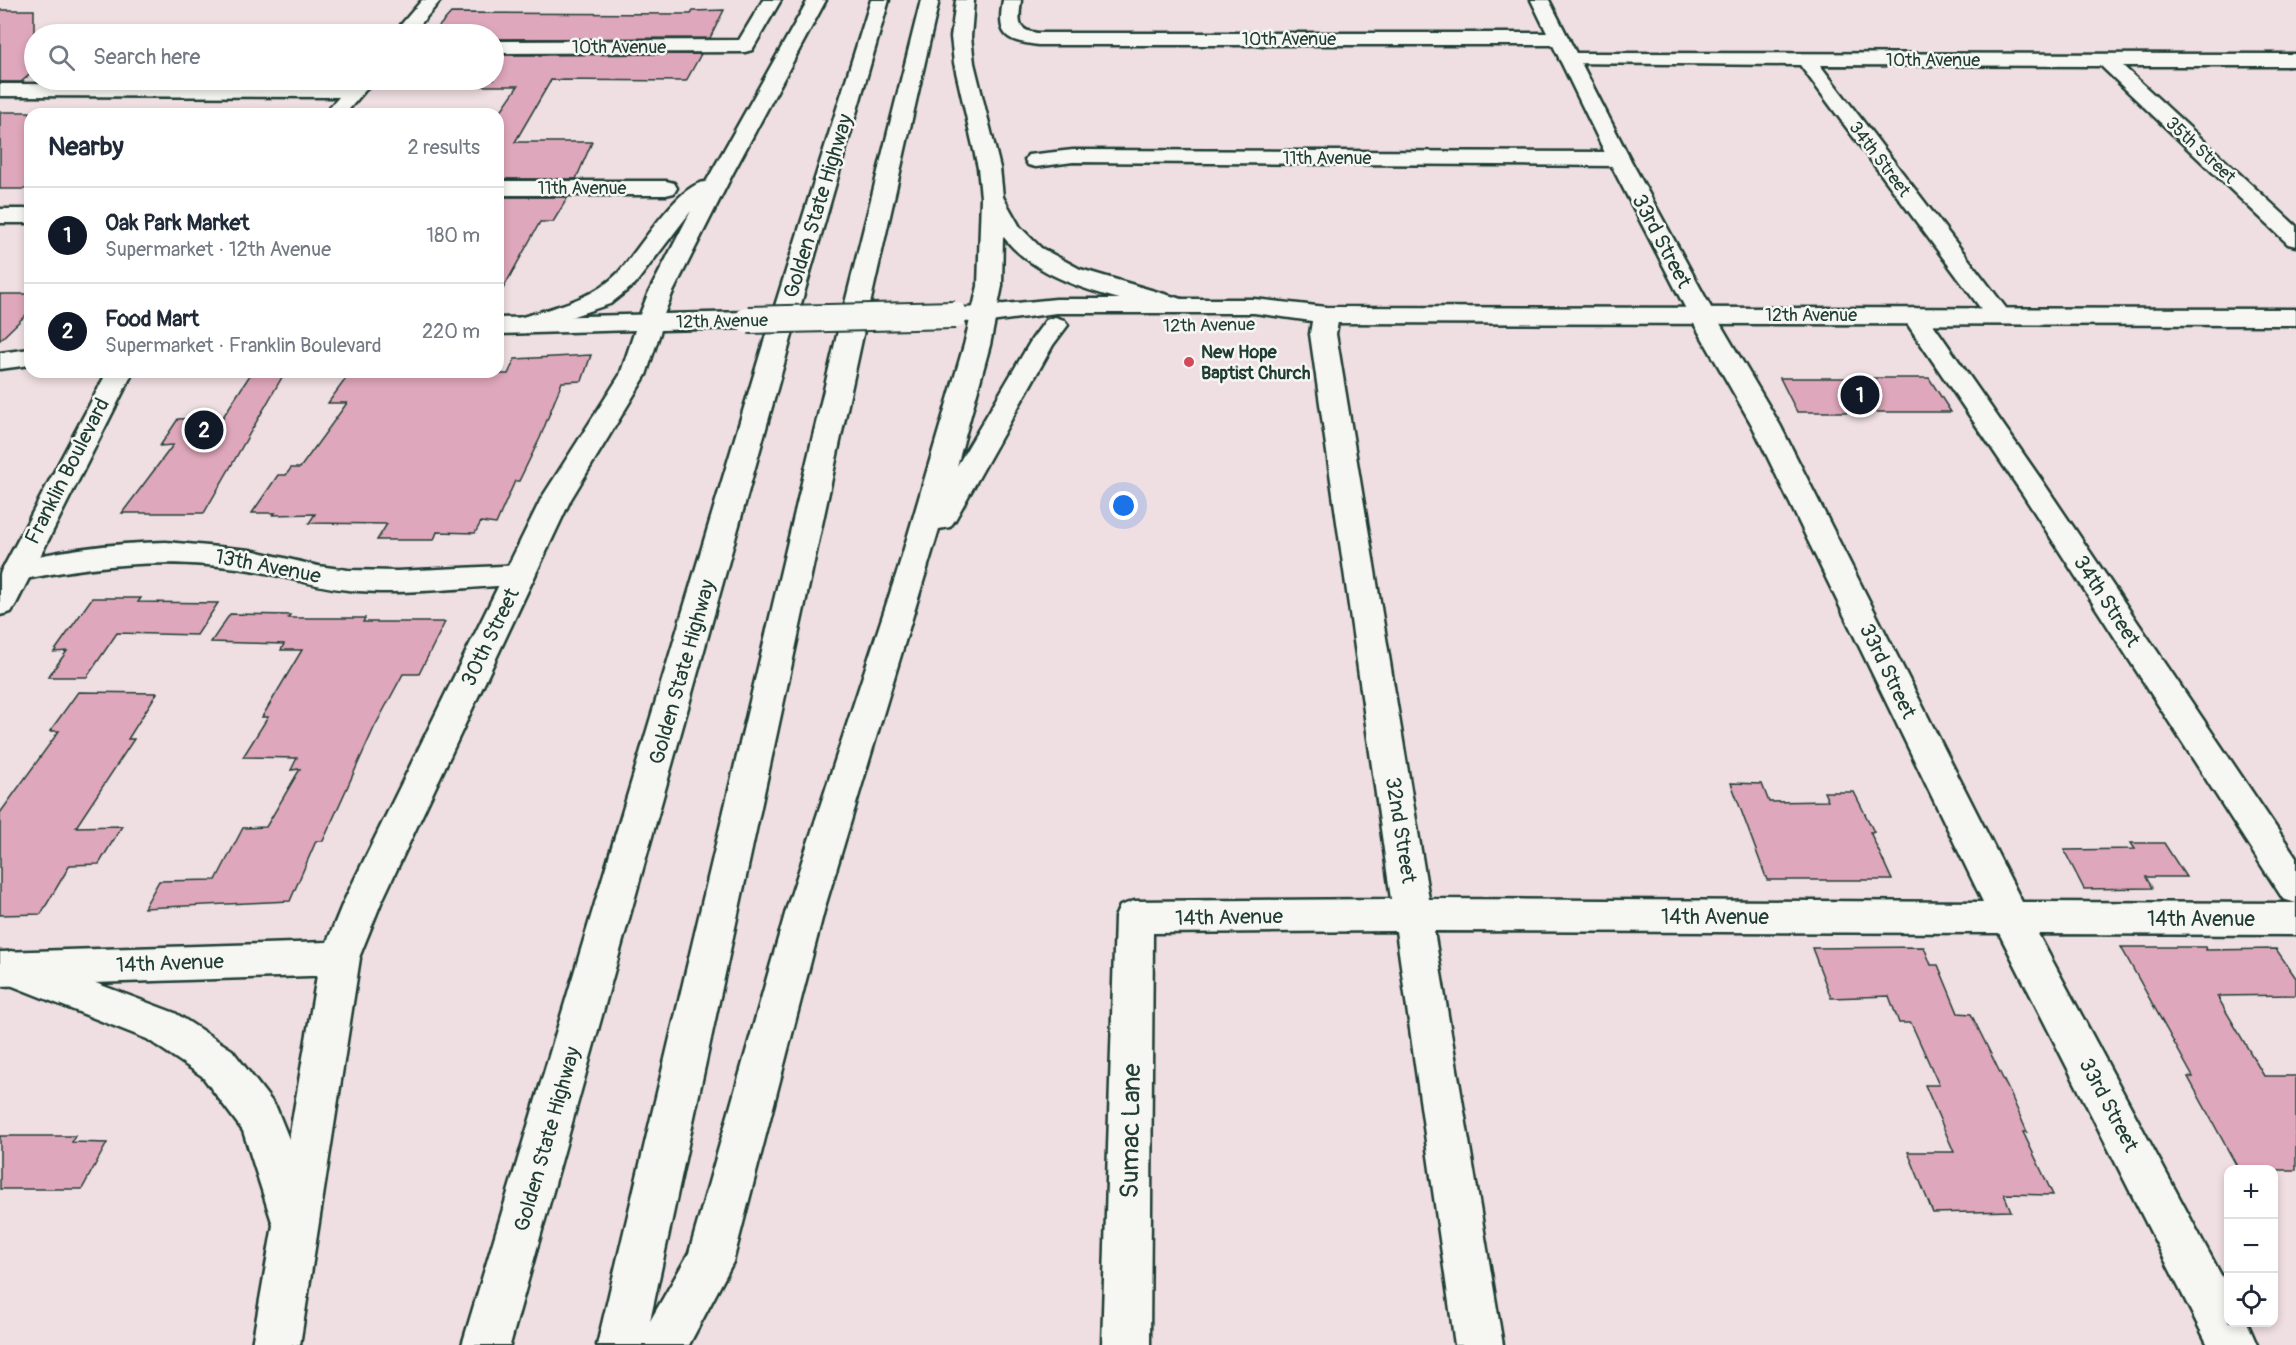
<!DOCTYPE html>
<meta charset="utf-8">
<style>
:root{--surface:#fff;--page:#f6f6f7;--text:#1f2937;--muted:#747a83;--line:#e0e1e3;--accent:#111827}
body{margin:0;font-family:Pangolin,sans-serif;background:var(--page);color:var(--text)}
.controls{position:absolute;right:18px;bottom:18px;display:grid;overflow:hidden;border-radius:12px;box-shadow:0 3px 9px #0003}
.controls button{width:54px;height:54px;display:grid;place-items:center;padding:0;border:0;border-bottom:2px solid var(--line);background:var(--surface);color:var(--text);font:30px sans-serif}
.you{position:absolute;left:1124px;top:506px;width:21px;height:21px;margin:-15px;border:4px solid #fff;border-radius:50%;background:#1a73e8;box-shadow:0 0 0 9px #1a73e833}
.badge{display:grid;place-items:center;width:39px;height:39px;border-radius:50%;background:var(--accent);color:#fff;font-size:20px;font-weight:700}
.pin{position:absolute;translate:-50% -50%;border:3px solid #fff;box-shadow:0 2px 6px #0006}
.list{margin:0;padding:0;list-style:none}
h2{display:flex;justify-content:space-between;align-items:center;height:78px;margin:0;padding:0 24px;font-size:26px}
h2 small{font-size:20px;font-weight:400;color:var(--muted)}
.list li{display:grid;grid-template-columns:39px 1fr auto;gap:18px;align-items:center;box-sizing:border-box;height:96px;padding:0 24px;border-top:2px solid var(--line)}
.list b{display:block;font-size:22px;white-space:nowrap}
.list p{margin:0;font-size:20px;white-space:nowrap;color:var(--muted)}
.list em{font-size:20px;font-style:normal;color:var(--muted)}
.icon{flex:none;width:33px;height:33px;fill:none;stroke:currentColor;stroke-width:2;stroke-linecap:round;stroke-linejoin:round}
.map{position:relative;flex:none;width:2296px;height:1345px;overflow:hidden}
.search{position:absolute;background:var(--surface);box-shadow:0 3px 9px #0003;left:24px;top:24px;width:480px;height:66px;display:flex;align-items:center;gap:15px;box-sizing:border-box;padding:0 21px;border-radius:33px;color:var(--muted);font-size:22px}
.panel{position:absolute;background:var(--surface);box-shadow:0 3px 9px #0003;left:24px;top:108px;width:480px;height:270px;border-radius:18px}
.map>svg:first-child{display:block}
.building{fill:#dfa7bb;stroke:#1f3d34;stroke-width:1.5}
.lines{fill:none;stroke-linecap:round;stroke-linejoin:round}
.minor-casing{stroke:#1f3d34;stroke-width:5}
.tertiary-casing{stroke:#1f3d34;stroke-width:5}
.secondary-casing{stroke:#1f3d34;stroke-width:5}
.motorway-casing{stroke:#1f3d34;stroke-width:5}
.minor{fill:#f6f6f2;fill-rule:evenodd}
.tertiary{fill:#f6f6f2;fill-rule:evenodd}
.secondary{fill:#f6f6f2;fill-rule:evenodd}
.motorway{fill:#f6f6f2;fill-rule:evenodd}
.secondary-bridge-casing{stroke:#1f3d34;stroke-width:30;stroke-linecap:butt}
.secondary-bridge{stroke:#f6f6f2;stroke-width:26}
.poi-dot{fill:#d1495b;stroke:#f6f6f2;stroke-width:2}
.labels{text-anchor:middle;stroke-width:5;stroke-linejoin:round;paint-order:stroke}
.far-street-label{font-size:18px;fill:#1f3d34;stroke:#f6f6f2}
.far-poi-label{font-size:18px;font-weight:bold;fill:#1f3d34;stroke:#f6f6f2;text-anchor:start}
.street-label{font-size:21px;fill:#1f3d34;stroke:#f6f6f2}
.near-street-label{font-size:26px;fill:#1f3d34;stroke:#f6f6f2}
</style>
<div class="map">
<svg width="2296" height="1345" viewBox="0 0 2296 1345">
<rect width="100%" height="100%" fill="#efdee2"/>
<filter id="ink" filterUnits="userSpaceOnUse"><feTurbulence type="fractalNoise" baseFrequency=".0167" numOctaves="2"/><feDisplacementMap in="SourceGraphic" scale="12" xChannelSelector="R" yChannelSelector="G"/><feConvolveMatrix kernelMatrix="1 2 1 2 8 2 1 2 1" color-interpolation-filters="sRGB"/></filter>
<g filter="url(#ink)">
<!-- building -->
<g class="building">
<path d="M 0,10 L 34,10 L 34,71 L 21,82 L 0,82 Z"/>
<path d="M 724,10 L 710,38 L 494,39 L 494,34 L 432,34 L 451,13 L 691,14 L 693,11 Z"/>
<path d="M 701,54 L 686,81 L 551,80 L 515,142 L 592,142 L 576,179 L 498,179 L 498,115 L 518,86 L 435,86 L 437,83 L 391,84 L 394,80 L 494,80 L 494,55 Z"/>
<rect x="0" y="112" width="30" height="77"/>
<path d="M 498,197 L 568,197 L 553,222 L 540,222 L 498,298 Z"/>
<path d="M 0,294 L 30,294 L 30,311 L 0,340 Z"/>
<path d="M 591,355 L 582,381 L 562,382 L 540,438 L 519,481 L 515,481 L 496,524 L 481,522 L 475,533 L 437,532 L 434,540 L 377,540 L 387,524 L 309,523 L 315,514 L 273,515 L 275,513 L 252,513 L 278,475 L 286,475 L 291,468 L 300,468 L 347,403 L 328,403 L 350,373 L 508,374 L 515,359 Z"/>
<path d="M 252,372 L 285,372 L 204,513 L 122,513 L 173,445 L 160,446 L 178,419 L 223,417 Z"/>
<path d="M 1780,378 L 1929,378 L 1951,412 L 1797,412 Z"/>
<path d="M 92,598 L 141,598 L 138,602 L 218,603 L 197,635 L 117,633 L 87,677 L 48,677 L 67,651 L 54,652 Z"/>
<path d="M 230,614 L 290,615 L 288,618 L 365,618 L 363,622 L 445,622 L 419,674 L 403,674 L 374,728 L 323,841 L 316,841 L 290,901 L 144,908 L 159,881 L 216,880 L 243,828 L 266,827 L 300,769 L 291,770 L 297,758 L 243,757 L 268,717 L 262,717 L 302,650 L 281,650 L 284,644 L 211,642 Z"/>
<path d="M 78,692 L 157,693 L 128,739 L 134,739 L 76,827 L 122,826 L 99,864 L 70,865 L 41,914 L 0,915 L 0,813 L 59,731 L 50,731 Z"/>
<path d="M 1731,783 L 1762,784 L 1769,802 L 1828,801 L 1824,792 L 1854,792 L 1874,832 L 1870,832 L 1892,880 L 1767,880 Z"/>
<path d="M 2131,843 L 2164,843 L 2186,877 L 2146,877 L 2152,888 L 2084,889 L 2064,850 L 2135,849 Z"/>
<path d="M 1924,947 L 1931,965 L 1938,965 L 1958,1013 L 1971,1014 L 2011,1095 L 2027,1132 L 2023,1132 L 2053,1195 L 2004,1194 L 2011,1211 L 1933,1213 L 1908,1152 L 1954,1152 L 1925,1085 L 1939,1085 L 1911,1023 L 1899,1023 L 1889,996 L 1831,998 L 1812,948 Z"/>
<path d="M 2121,947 L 2205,947 L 2206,950 L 2276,949 L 2296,978 L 2296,995 L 2217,996 L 2264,1076 L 2296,1076 L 2296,1170 L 2239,1170 L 2188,1077 L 2193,1077 Z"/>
<path d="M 0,1136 L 75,1136 L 72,1142 L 107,1143 L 82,1189 L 0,1189 Z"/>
</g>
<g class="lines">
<defs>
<g id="minor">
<path d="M 763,0 L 781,0 L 752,50 L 745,52 L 494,53 L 494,41 L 739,40 Z"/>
<path d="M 1003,0 L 1021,0 C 1019,20 1015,31 1038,33 L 1559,33 L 1566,35 L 1569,39 L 1566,43 L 1559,45 L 1038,45 C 1004,41 997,35 1003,0 Z"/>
<path d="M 1569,53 L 2296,54 L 2296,66 L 2123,66 L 2296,226 L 2296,246 L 2288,244 L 2101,66 L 1820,65 L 2012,316 L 2008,321 L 1999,324 L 1990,321 L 1800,65 L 1562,63 L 1559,59 L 1562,55 Z"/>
<path d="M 0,84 L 354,85 L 361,87 L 364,91 L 361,95 L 354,97 L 0,96 Z"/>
<path d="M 1073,150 L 1619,152 L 1627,154 L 1630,159 L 1627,164 L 1619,166 L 1073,162 L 1036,167 L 1028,165 L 1025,160 L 1028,155 Z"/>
<path d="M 498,181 L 666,181 L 674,183 L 677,188 L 674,193 L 666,195 L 498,195 Z"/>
<rect x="0" y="209" width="30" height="14"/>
<path d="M 1326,307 L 1335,310 L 1339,315 L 1336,334 L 1429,899 L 1983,902 L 1752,425 L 1689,315 L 1693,310 L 1702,307 L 1711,310 L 1715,315 L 1780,425 L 2022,902 L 2296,903 L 2283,899 L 2022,493 L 1902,316 L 1906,311 L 1915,308 L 1924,311 L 2045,485 L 2296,857 L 2296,935 L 2038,934 L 2228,1288 L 2228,1322 L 2247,1322 L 2257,1345 L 2208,1345 L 1999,933 L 1434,931 L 1503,1345 L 1455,1345 L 1396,931 L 1153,933 L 1150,1345 L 1102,1345 L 1115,917 L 1120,906 L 1134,901 L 1391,899 L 1310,334 L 1313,315 L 1317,310 Z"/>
<path d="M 166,542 L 250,550 L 318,566 L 348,570 L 397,571 L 520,565 L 531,568 L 535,575 L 531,582 L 520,585 C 463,587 405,596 348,590 C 314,587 283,575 250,570 C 168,557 97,564 16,581 L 5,578 L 1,571 L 5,564 C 57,550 112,543 166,542 Z"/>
</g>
<path id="tertiary" d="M 1531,0 L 1549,0 L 1630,159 L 1715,315 L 1711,320 L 1702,323 L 1693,320 L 1689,315 L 1608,159 Z"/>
<g id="secondary">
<path d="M 422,0 L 441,0 L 412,34 L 393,34 Z"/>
<path d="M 354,80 L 374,80 L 345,114 L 324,114 Z"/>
<path d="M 1056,299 L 1254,299 L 1326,307 L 2296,309 L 2296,325 L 1326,323 L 1254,313 L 1056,313 L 983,323 L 946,320 L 942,315 L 946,310 Z"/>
<path d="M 748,312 L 757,315 L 761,320 L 757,325 L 748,328 L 661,330 L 646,375 L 571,499 L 381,903 L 354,970 L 340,975 L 0,986 L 0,952 L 327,942 L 343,903 L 541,499 L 620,375 L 635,330 L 498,334 L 498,318 Z"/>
<path d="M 30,349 L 30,365 L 0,369 L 0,353 Z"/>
<path d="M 107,372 L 133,372 L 16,604 L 11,612 L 0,615 L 0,574 Z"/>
</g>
<g id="motorway">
<path d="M 808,0 L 826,0 L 733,173 L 672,294 L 659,327 L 650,330 L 641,327 L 637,322 L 648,294 L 691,211 L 635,284 L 610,304 L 531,330 L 522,333 L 513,330 L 509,325 L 513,320 C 549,308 591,301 618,273 C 637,253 679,182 706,182 Z"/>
<path d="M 871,0 L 889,0 L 794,328 L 510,1345 L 462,1345 L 768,328 Z"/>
<path d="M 921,0 L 939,0 L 863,335 L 650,1321 L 689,1253 L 787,907 L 898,569 L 964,345 L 978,286 L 981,197 L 978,168 L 954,63 L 951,37 L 956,0 L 974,0 L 971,37 L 974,63 L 1000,168 L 1003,197 L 1020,227 L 1041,248 L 1080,269 L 1188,301 L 1191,306 L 1188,311 L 1179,313 C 1123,300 1039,285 1003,236 L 1002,286 L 990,345 L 957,466 L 1032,339 L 1046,320 L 1055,317 L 1064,320 L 1068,325 L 1053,345 L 955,520 L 950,527 L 939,529 L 825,907 L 733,1262 L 689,1345 L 597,1345 L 837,335 Z"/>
<path d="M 340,941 L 354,946 L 360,958 L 300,1345 L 252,1345 L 273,1225 L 243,1131 L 202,1076 L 147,1039 L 0,981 L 0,955 L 11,951 L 175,1013 L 232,1050 L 276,1107 L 289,1139 L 320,958 L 326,946 Z"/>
</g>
</defs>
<!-- minor casing -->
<use href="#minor" class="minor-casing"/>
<!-- tertiary casing -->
<use href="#tertiary" class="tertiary-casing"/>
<!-- secondary casing -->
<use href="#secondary" class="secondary-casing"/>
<!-- motorway casing -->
<use href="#motorway" class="motorway-casing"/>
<!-- minor -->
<use href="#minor" class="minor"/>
<!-- tertiary -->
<use href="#tertiary" class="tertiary"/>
<!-- secondary -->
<use href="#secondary" class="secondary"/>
<!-- motorway -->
<use href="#motorway" class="motorway"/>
<defs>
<path id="secondary-bridge" d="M 748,320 L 955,315"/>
</defs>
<!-- secondary-bridge casing -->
<use href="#secondary-bridge" class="secondary-bridge-casing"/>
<!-- secondary-bridge -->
<use href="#secondary-bridge" class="secondary-bridge"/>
</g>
</g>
<!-- markers -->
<circle class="poi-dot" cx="1189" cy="362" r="6"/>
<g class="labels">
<!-- far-street labels -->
<g class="far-street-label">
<text x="1289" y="45">10th Avenue</text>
<text x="619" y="53">10th Avenue</text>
<text x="1933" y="66">10th Avenue</text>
<text transform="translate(2201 150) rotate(43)" y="6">35th Street</text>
<text x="1327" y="164">11th Avenue</text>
<text transform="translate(1880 159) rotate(53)" y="6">34th Street</text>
<text x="582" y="194">11th Avenue</text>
<text x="1811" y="321">12th Avenue</text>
<text transform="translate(722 321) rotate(-1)" y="6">12th Avenue</text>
<text transform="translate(1209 325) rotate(-1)" y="6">12th Avenue</text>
</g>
<!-- far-poi labels -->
<g class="far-poi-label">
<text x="1201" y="358">New Hope<tspan x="1201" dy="21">Baptist Church</tspan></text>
</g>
<!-- street labels -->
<g class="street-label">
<text transform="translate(818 206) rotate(-73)" y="7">Golden State Highway</text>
<text transform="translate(1662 241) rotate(62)" y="7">33rd Street</text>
<text transform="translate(67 471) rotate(-63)" y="7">Franklin Boulevard</text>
<text transform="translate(268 566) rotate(11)" y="7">13th Avenue</text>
<text transform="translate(2107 601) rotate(57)" y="7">34th Street</text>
<text transform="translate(490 637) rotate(-64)" y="7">30th Street</text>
<text transform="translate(1888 671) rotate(64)" y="7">33rd Street</text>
<text transform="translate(682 672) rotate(-74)" y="7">Golden State Highway</text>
<text transform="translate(1401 830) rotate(81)" y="7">32nd Street</text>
<text transform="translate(1229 917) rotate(-1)" y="7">14th Avenue</text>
<text x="1715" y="924">14th Avenue</text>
<text x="2201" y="926">14th Avenue</text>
<text transform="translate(170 963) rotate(-2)" y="7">14th Avenue</text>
<text transform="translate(2109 1105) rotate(62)" y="7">33rd Street</text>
<text transform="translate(547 1139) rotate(-74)" y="7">Golden State Highway</text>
</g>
<!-- near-street labels -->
<g class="near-street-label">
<text transform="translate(1130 1131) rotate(-89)" y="9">Sumac Lane</text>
</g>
</g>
</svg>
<div class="controls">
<button>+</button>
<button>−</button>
<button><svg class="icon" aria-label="locate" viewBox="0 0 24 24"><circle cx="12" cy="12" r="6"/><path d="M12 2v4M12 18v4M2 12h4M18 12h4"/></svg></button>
</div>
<div class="you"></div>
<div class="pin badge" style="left:1860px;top:395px">1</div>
<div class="pin badge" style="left:204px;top:430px">2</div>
<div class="search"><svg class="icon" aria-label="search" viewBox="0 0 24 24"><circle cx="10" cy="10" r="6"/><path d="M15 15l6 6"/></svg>Search here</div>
<section class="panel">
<h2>Nearby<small>2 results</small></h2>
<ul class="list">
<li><span class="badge">1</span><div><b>Oak Park Market</b><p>Supermarket · 12th Avenue</p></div><em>180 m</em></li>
<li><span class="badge">2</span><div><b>Food Mart</b><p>Supermarket · Franklin Boulevard</p></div><em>220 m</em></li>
</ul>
</section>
</div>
